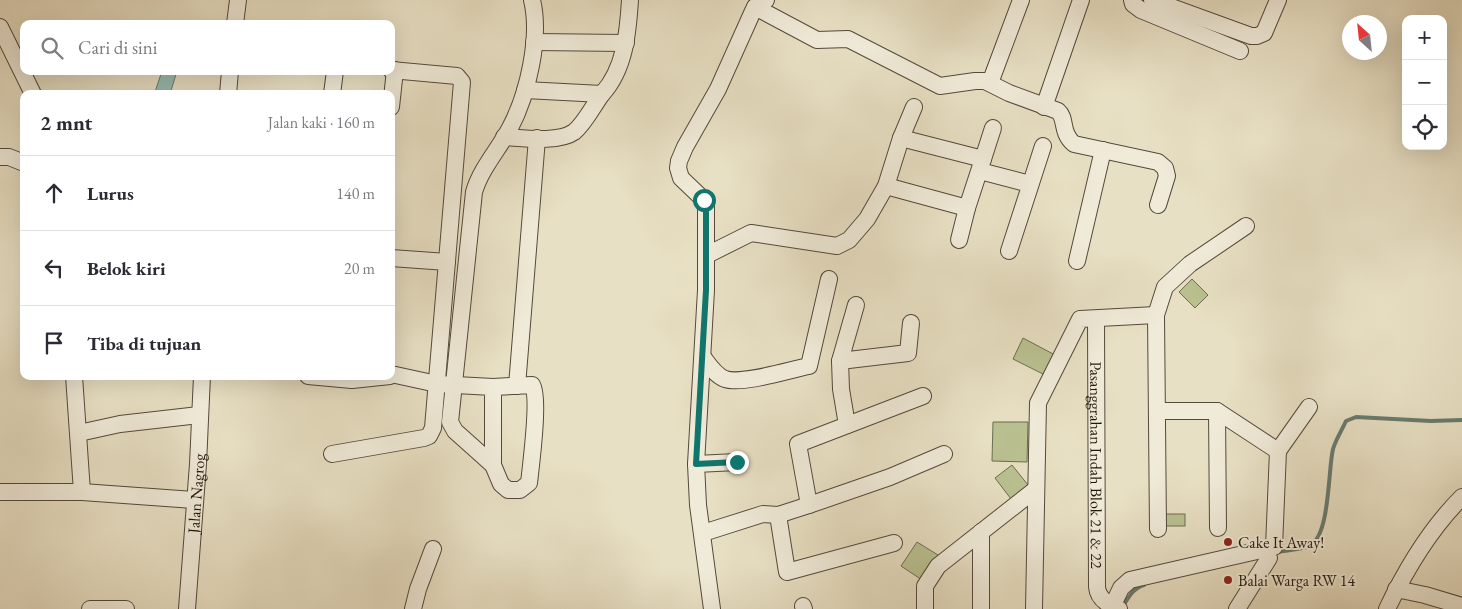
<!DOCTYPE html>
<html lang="id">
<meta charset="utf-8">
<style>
:root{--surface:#fff;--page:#f2f2f3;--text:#2b2b33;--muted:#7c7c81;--line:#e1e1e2}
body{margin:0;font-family:"EB Garamond",serif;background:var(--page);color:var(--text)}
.controls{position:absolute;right:15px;top:15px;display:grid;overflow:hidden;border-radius:10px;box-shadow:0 5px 20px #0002}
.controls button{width:45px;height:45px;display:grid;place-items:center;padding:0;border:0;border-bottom:1px solid var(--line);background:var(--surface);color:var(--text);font:25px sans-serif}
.compass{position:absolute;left:1342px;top:15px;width:45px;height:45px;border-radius:50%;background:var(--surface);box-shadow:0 5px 20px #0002;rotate:333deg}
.stop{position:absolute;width:15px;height:15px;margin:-11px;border:4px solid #0f766e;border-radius:50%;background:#fff}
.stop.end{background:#0f766e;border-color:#fff;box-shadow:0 1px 5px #0008}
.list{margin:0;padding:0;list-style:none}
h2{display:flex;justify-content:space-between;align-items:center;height:65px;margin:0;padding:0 20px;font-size:21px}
h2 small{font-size:16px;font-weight:400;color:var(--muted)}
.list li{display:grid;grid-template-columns:32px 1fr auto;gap:15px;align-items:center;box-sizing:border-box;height:75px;padding:0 20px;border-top:1px solid var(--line)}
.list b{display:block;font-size:19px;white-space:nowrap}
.list em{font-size:16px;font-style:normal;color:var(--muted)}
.icon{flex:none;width:28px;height:28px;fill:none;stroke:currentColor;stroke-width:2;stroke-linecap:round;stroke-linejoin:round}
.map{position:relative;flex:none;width:1462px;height:609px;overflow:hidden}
.search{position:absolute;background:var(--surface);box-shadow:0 5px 20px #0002;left:20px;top:20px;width:375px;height:55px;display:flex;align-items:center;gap:12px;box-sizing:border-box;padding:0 18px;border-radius:10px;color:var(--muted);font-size:19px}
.panel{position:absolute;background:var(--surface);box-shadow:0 5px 20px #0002;left:20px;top:90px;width:375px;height:290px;border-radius:10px}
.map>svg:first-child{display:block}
.green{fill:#bac191;stroke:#6e6c4f}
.water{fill:#98bdb0;stroke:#697b6f}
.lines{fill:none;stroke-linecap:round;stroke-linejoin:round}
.stream{stroke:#697b6f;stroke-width:4}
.minor-casing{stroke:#54493b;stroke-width:18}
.minor{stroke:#f0ebd9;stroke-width:16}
.route{stroke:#0f766e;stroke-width:6}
.poi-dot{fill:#8f2418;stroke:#f0ebd9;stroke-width:2}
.labels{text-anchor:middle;stroke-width:4;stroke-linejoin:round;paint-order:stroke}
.street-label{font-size:16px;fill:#23170d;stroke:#f0ebd9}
.poi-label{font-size:16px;fill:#23170d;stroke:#f0ebd9;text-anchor:start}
</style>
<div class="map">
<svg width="1462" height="609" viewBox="0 0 1462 609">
<rect width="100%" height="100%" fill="#e8e0c4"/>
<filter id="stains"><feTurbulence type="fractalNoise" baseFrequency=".004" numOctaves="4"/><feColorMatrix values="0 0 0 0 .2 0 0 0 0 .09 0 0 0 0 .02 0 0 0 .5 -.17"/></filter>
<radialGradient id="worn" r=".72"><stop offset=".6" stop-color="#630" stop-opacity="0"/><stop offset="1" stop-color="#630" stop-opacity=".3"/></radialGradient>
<!-- green -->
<g class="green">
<path d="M 1192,279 L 1208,295 L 1195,308 L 1179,292 Z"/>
<path d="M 1023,338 L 1055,355 L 1045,375 L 1013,359 Z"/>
<path d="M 993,422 L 1028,422 L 1027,462 L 992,461 Z"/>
<path d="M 1012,465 L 1028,485 L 1011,499 L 995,478 Z"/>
<rect x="1162" y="514" width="23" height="12"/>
<path d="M 917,542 L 938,555 L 922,580 L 901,566 Z"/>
</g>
<!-- water -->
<path class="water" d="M 162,71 L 177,71 L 170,94 L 155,92 Z"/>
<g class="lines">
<!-- stream -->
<g class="stream">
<path d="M 1277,552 C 1287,550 1302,550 1311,545 C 1330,533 1328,470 1333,449 C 1336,439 1342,430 1346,421 L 1356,417 L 1431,421 L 1462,420"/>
<path d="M 1122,608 C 1128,598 1133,588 1144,585"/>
</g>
<defs>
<g id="minor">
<path d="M 1132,0 L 1133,4 L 1141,10 L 1240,51"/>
<path d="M 1152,0 L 1251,36 L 1257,36 L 1264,33 L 1278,0"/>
<path d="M 755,7 L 817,40 L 848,39 L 940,86 L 975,81 L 985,81 L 1009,93 L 1058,111 C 1067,119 1060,132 1074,144 L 1158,162 L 1165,168 L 1167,176 L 1158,205"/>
<path d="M 235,24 L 238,0"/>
<path d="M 0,27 L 33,94"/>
<path d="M 534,42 L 626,43"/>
<path d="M 990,83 L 1021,0"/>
<path d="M 525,90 L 602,94 C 625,69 628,32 630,0"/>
<path d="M 228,94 L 230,71"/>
<path d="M 332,94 L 335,71"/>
<path d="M 391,107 L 395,70"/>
<path d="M 1044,107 L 1081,0"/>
<path d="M 504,137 C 523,138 558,143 574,132 C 585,123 593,106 602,94"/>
<path d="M 0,157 L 9,157 L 24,163"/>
<path d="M 983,159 L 993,128"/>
<path d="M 980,171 L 1030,184"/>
<path d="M 886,186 L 967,208 L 983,159 L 901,138"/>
<path d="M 959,240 L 967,208"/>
<path d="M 1009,251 L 1043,146"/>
<path d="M 707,255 L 751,233 L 837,246 L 849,240 L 867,219 L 886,186 L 901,138 L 914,107"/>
<path d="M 391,258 L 447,262"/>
<path d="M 1077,261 L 1103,150"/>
<path id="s1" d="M 1096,319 L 1097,587 C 1098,599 1108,605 1119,609"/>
<path d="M 703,357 C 709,365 715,375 725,379 C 742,385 789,370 809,366 L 829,279"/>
<path d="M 840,361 L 908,353 L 911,323"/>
<path d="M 391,374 L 437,384 L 493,387 L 532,385 C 540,396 531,465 529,483 L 520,490 L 508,490 L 501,484 L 493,465 L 493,387"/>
<path d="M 74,376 L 82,492"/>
<path d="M 308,376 L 352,380 L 390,376"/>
<path d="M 517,386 L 537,138"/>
<path d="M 1157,411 L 1217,411 L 1278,451"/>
<path d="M 1217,411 L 1218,528"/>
<path d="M 847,425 L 841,389 L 840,361 L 856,305"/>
<path d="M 79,433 L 120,424 L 199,415"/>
<path d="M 1278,451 L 1309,407"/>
<path d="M 332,454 L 424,438 L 429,436 L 433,428 L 462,82 L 457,76 L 391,70"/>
<path d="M 696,464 L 737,462"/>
<path d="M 493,465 L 455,431 L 450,422 L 474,192 C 481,168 499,149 510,128 C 528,94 541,37 532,0"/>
<path d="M 0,492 L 82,492 L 194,500"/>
<path d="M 809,505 L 798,444 L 923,396"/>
<path d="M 778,515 L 787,572 L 894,543"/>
<path d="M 1158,529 L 1156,315 L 1165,287 L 1190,264 L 1246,226"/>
<path d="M 703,533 L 763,514 L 778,515 L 809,505 L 890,477 L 944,454"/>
<path d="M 1396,589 L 1425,595 L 1462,606"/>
<path d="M 803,606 L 804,609"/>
<path d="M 90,609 L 126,609"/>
<path id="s2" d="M 187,609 L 198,464 L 202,376"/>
<path d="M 413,609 L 418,589 L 433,549"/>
<path d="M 712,609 L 698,505 L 696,464 L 706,290 L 706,207 L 704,200 L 681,178 L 678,168 L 679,161 L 685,147 L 718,89 L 753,11 L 755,7 L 766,0"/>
<path d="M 925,609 L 925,586 L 938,566 L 1036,489"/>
<path d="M 981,609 L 981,532"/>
<path d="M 1034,609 L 1038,403 L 1080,319 L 1156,315"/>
<path d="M 1111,609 L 1121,588 L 1130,580 L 1274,547 L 1278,451"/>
<path d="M 1237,609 L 1269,558"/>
<path d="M 1387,609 C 1406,569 1430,529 1462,497"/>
</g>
</defs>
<!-- minor casing -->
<use href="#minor" class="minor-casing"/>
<!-- minor -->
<use href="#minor" class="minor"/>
</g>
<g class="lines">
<!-- route -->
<path class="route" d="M 704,200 L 706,207 L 706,290 L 696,464 L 737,462"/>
</g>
<!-- markers -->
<g class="poi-dot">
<circle cx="1228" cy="542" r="5"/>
<circle cx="1228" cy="580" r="5"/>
</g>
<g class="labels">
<!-- street labels -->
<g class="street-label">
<text dy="6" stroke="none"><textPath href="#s1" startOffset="146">Pasanggrahan Indah Blok 21 &amp; 22</textPath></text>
<text dy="6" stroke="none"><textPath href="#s2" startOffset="116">Jalan Nagrog</textPath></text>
</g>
<!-- poi labels -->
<g class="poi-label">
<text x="1238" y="548">Cake It Away!</text>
<text x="1238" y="586">Balai Warga RW 14</text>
</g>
</g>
<rect width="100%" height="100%" filter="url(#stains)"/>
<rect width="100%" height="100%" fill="url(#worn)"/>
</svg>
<div class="controls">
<button>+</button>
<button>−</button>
<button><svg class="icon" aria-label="locate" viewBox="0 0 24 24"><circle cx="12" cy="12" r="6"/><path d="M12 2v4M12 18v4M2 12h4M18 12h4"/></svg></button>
</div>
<svg class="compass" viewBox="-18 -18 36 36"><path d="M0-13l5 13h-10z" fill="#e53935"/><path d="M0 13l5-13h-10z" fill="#7c7c81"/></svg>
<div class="stop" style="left:704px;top:200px"></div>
<div class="stop end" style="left:737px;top:462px"></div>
<div class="search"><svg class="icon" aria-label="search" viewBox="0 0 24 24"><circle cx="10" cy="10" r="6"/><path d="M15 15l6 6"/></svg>Cari di sini</div>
<section class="panel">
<h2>2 mnt<small>Jalan kaki · 160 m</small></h2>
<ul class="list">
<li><svg class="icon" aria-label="ahead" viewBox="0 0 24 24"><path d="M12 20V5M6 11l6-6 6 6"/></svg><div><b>Lurus</b></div><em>140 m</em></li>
<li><svg class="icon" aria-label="left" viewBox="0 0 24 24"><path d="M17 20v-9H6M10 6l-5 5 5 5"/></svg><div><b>Belok kiri</b></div><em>20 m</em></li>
<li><svg class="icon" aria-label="arrive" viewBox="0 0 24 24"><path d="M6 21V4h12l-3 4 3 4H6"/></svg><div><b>Tiba di tujuan</b></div></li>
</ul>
</section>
</div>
